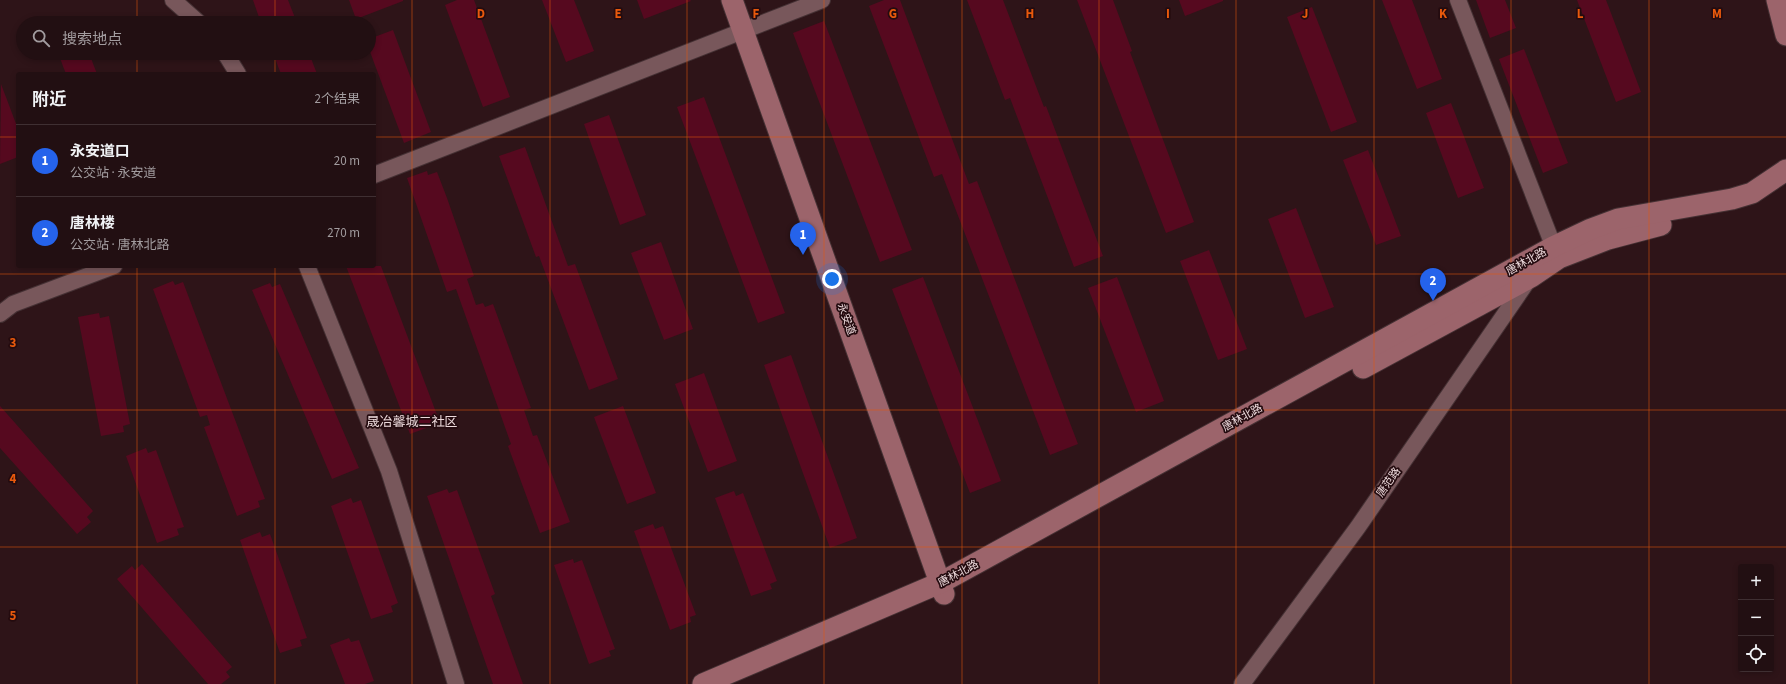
<!DOCTYPE html>
<html lang="zh">
<meta charset="utf-8">
<style>
:root{--surface:#220f12;--page:#2a181b;--text:#f1f3f6;--muted:#a29c9f;--line:#3f2f32;--accent:#2563eb}
body{margin:0;font-family:"Source Sans 3","Noto Sans SC",sans-serif;background:var(--page);color:var(--text)}
.controls{position:absolute;right:12px;bottom:12px;display:grid;overflow:hidden;border-radius:4px;box-shadow:0 2px 6px #0003}
.controls button{width:36px;height:36px;display:grid;place-items:center;padding:0;border:0;border-bottom:1px solid var(--line);background:var(--surface);color:var(--text);font:20px sans-serif}
.you{position:absolute;left:832px;top:279px;width:14px;height:14px;margin:-10px;border:3px solid #fff;border-radius:50%;background:#1a73e8;box-shadow:0 0 0 6px #1a73e833}
.badge{display:grid;place-items:center;width:26px;height:26px;border-radius:50%;background:var(--accent);color:#fff;font-size:13px;font-weight:700}
.pin{position:absolute;translate:-50% -33px;filter:drop-shadow(0 1px 2px #0008)}
.pin::after{content:'';position:absolute;top:21px;width:14px;height:12px;background:inherit;clip-path:polygon(0 0,100% 0,50% 100%)}
.list{margin:0;padding:0;list-style:none}
h2{display:flex;justify-content:space-between;align-items:center;height:52px;margin:0;padding:0 16px;font-size:17px}
h2 small{font-size:13px;font-weight:400;color:var(--muted)}
.list li{display:grid;grid-template-columns:26px 1fr auto;gap:12px;align-items:center;box-sizing:border-box;height:72px;padding:0 16px;border-top:1px solid var(--line)}
.list b{display:block;font-size:15px;white-space:nowrap}
.list p{margin:0;font-size:13px;white-space:nowrap;color:var(--muted)}
.list em{font-size:13px;font-style:normal;color:var(--muted)}
.icon{flex:none;width:22px;height:22px;fill:none;stroke:currentColor;stroke-width:2;stroke-linecap:round;stroke-linejoin:round}
.map{position:relative;flex:none;width:1786px;height:684px;overflow:hidden}
.search{position:absolute;background:var(--surface);box-shadow:0 2px 6px #0003;left:16px;top:16px;width:360px;height:44px;display:flex;align-items:center;gap:10px;box-sizing:border-box;padding:0 14px;border-radius:22px;color:var(--muted);font-size:15px}
.panel{position:absolute;background:var(--surface);box-shadow:0 2px 6px #0003;left:16px;top:72px;width:360px;height:196px;border-radius:4px}
.map>svg:first-child{display:block}
.building{fill:#56091f}
.lines{fill:none;stroke-linecap:round;stroke-linejoin:round}
.minor-casing{stroke:#453134;stroke-width:18}
.major-casing{stroke:#453134;stroke-width:23}
.minor{stroke:#78575b;stroke-width:16}
.major{stroke:#9c646b;stroke-width:21}
.grid{fill:none;stroke:#e8590c;stroke-width:1;stroke-opacity:0.55}
.labels{text-anchor:middle;stroke-width:3.5;stroke-linejoin:round;paint-order:stroke}
.street-label{font-size:11px;fill:#eddadc;stroke:#240b0f}
.quarter-label{font-size:13px;fill:#eddadc;stroke:#240b0f}
.grid-label{font-size:13px;text-anchor:middle;font-weight:bold;fill:#e8590c;stroke:#240b0f;stroke-width:3.5;stroke-linejoin:round;paint-order:stroke}
</style>
<div class="map">
<svg width="1786" height="684" viewBox="0 0 1786 684">
<rect width="100%" height="100%" fill="#2e1418"/>
<!-- building -->
<g class="building">
<path d="M 253,0 L 288,0 L 297,23 L 261,23 Z"/>
<path d="M 349,0 L 403,0 L 403,1 L 356,19 Z"/>
<path d="M 457,0 L 474,0 L 510,97 L 483,107 L 445,5 Z"/>
<path d="M 542,0 L 574,0 L 594,51 L 566,62 Z"/>
<path d="M 637,0 L 690,0 L 691,1 L 644,19 Z"/>
<path d="M 884,0 L 900,0 L 969,184 L 977,181 L 1078,444 L 1050,455 L 942,174 L 934,177 L 869,6 Z"/>
<path d="M 967,0 L 1003,0 L 1044,107 L 1046,106 L 1103,256 L 1074,267 L 1010,98 L 1005,100 Z"/>
<path d="M 1077,0 L 1113,0 L 1132,51 L 1130,52 L 1194,222 L 1166,233 Z"/>
<path d="M 1179,0 L 1223,0 L 1223,1 L 1185,16 Z"/>
<path d="M 1382,0 L 1412,0 L 1442,79 L 1417,89 Z"/>
<path d="M 1476,0 L 1505,0 L 1516,28 L 1490,38 Z"/>
<path d="M 1577,0 L 1606,0 L 1641,92 L 1616,102 Z"/>
<path d="M 1312,7 L 1357,122 L 1331,132 L 1287,17 Z"/>
<path d="M 824,21 L 912,250 L 880,262 L 793,33 Z"/>
<path d="M 393,30 L 431,132 L 404,143 L 369,49 L 369,39 Z"/>
<path d="M 1524,49 L 1568,163 L 1543,173 L 1499,59 Z"/>
<path d="M 58,53 L 89,53 L 97,74 L 66,74 Z"/>
<path d="M 273,53 L 309,53 L 317,74 L 281,74 Z"/>
<path d="M 1,84 L 18,129 L 18,157 L 0,164 Z"/>
<path d="M 704,97 L 785,313 L 758,323 L 677,107 Z"/>
<path d="M 1451,103 L 1484,188 L 1458,198 L 1426,113 Z"/>
<path d="M 609,115 L 646,215 L 620,225 L 584,124 Z"/>
<path d="M 525,147 L 568,266 L 575,264 L 618,379 L 589,390 L 539,256 L 536,257 L 499,156 Z"/>
<path d="M 1368,150 L 1401,236 L 1376,245 L 1343,160 Z"/>
<path d="M 427,171 L 428,175 L 437,172 L 447,198 L 474,276 L 467,279 L 476,305 L 483,303 L 485,307 L 493,304 L 531,408 L 524,410 L 533,436 L 537,435 L 570,522 L 540,533 L 508,446 L 511,444 L 456,289 L 447,292 L 407,178 Z"/>
<path d="M 1296,208 L 1334,307 L 1305,318 L 1268,219 Z"/>
<path d="M 661,242 L 693,329 L 664,340 L 631,253 Z"/>
<path d="M 1209,250 L 1247,349 L 1218,360 L 1180,261 Z"/>
<path d="M 346,266 L 381,266 L 440,423 L 410,434 Z"/>
<path d="M 923,277 L 1001,481 L 970,493 L 892,289 Z"/>
<path d="M 1117,277 L 1164,401 L 1136,412 L 1088,288 Z"/>
<path d="M 173,281 L 175,285 L 183,282 L 265,499 L 258,501 L 260,507 L 237,516 L 204,427 L 210,425 L 207,415 L 200,417 L 153,289 Z"/>
<path d="M 270,283 L 272,287 L 280,284 L 359,468 L 332,479 L 252,290 Z"/>
<path d="M 99,313 L 100,318 L 109,316 L 130,424 L 123,426 L 124,432 L 101,436 L 78,317 Z"/>
<path d="M 791,355 L 857,538 L 830,548 L 764,365 Z"/>
<path d="M 704,373 L 737,461 L 708,472 L 675,384 Z"/>
<path d="M 0,406 L 93,511 L 87,517 L 91,522 L 77,534 L 0,448 Z"/>
<path d="M 623,406 L 656,493 L 627,504 L 594,417 Z"/>
<path d="M 146,448 L 148,453 L 156,450 L 184,527 L 177,529 L 179,535 L 157,543 L 126,456 Z"/>
<path d="M 447,489 L 449,493 L 457,490 L 495,594 L 491,596 L 523,684 L 493,684 L 427,496 Z"/>
<path d="M 734,491 L 736,496 L 743,493 L 777,581 L 770,584 L 772,589 L 751,596 L 715,498 Z"/>
<path d="M 351,498 L 353,503 L 361,500 L 398,603 L 391,606 L 393,612 L 371,619 L 331,506 Z"/>
<path d="M 653,524 L 655,529 L 663,526 L 696,615 L 690,617 L 691,622 L 670,630 L 634,531 Z"/>
<path d="M 260,532 L 262,537 L 270,534 L 307,638 L 300,640 L 302,646 L 280,653 L 240,540 Z"/>
<path d="M 573,559 L 574,563 L 582,560 L 615,649 L 609,651 L 611,656 L 589,664 L 554,565 Z"/>
<path d="M 142,564 L 232,667 L 226,672 L 230,677 L 221,684 L 208,684 L 117,579 L 132,566 L 135,570 Z"/>
<path d="M 349,638 L 351,642 L 359,640 L 374,681 L 365,684 L 345,684 L 330,645 Z"/>
</g>
<g class="lines">
<defs>
<g id="minor">
<path d="M 173,0 L 199,23"/>
<path d="M 1458,0 L 1558,258"/>
<path d="M 225,53 L 238,74"/>
<path d="M 374,175 L 822,0"/>
<path d="M 307,266 L 389,471 L 456,684"/>
<path d="M 0,314 L 13,304 L 114,266"/>
<path d="M 1242,684 L 1358,527 L 1529,279"/>
</g>
<g id="major">
<path d="M 732,0 L 944,594"/>
<path d="M 1777,0 L 1786,35"/>
<path d="M 1363,368 L 1531,277 L 1559,258 L 1608,239 L 1661,225"/>
<path d="M 703,684 L 942,582 L 1553,247 L 1591,229 L 1618,219 L 1732,199 L 1752,193 L 1786,170"/>
</g>
</defs>
<!-- minor casing -->
<use href="#minor" class="minor-casing"/>
<!-- major casing -->
<use href="#major" class="major-casing"/>
<!-- minor -->
<use href="#minor" class="minor"/>
<!-- major -->
<use href="#major" class="major"/>
</g>
<!-- grid -->
<path class="grid" d="M 137,0 L 137,23M 275,0 L 275,23M 412,0 L 412,684M 550,0 L 550,684M 687,0 L 687,684M 824,0 L 824,684M 962,0 L 962,684M 1099,0 L 1099,684M 1236,0 L 1236,684M 1374,0 L 1374,684M 1511,0 L 1511,684M 1649,0 L 1649,684M 137,53 L 137,74M 275,53 L 275,74M 0,137 L 18,137M 374,137 L 1786,137M 137,266 L 137,684M 275,266 L 275,684M 0,274 L 1786,274M 0,410 L 1786,410M 0,547 L 1786,547"/>
<g class="labels">
<!-- street labels -->
<g class="street-label">
<text transform="translate(1526 261) rotate(-29)" y="4">唐林北路</text>
<text transform="translate(847 319) rotate(70)" y="4">永安道</text>
<text transform="translate(1242 417) rotate(-29)" y="4">唐林北路</text>
<text transform="translate(1388 482) rotate(-55)" y="4">唐范路</text>
<text transform="translate(958 573) rotate(-28)" y="4">唐林北路</text>
</g>
<!-- quarter labels -->
<g class="quarter-label">
<text x="412" y="426">晟冶馨城二社区</text>
</g>
</g>
<g class="grid-label">
<text x="481" y="18">D</text>
<text x="618" y="18">E</text>
<text x="756" y="18">F</text>
<text x="893" y="18">G</text>
<text x="1030" y="18">H</text>
<text x="1168" y="18">I</text>
<text x="1305" y="18">J</text>
<text x="1443" y="18">K</text>
<text x="1580" y="18">L</text>
<text x="1717" y="18">M</text>
<text x="13" y="347">3</text>
<text x="13" y="483">4</text>
<text x="13" y="620">5</text>
</g>
</svg>
<div class="controls">
<button>+</button>
<button>−</button>
<button><svg class="icon" aria-label="locate" viewBox="0 0 24 24"><circle cx="12" cy="12" r="6"/><path d="M12 2v4M12 18v4M2 12h4M18 12h4"/></svg></button>
</div>
<div class="you"></div>
<div class="pin badge" style="left:803px;top:255px">1</div>
<div class="pin badge" style="left:1433px;top:301px">2</div>
<div class="search"><svg class="icon" aria-label="search" viewBox="0 0 24 24"><circle cx="10" cy="10" r="6"/><path d="M15 15l6 6"/></svg>搜索地点</div>
<section class="panel">
<h2>附近<small>2个结果</small></h2>
<ul class="list">
<li><span class="badge">1</span><div><b>永安道口</b><p>公交站 · 永安道</p></div><em>20 m</em></li>
<li><span class="badge">2</span><div><b>唐林楼</b><p>公交站 · 唐林北路</p></div><em>270 m</em></li>
</ul>
</section>
</div>
